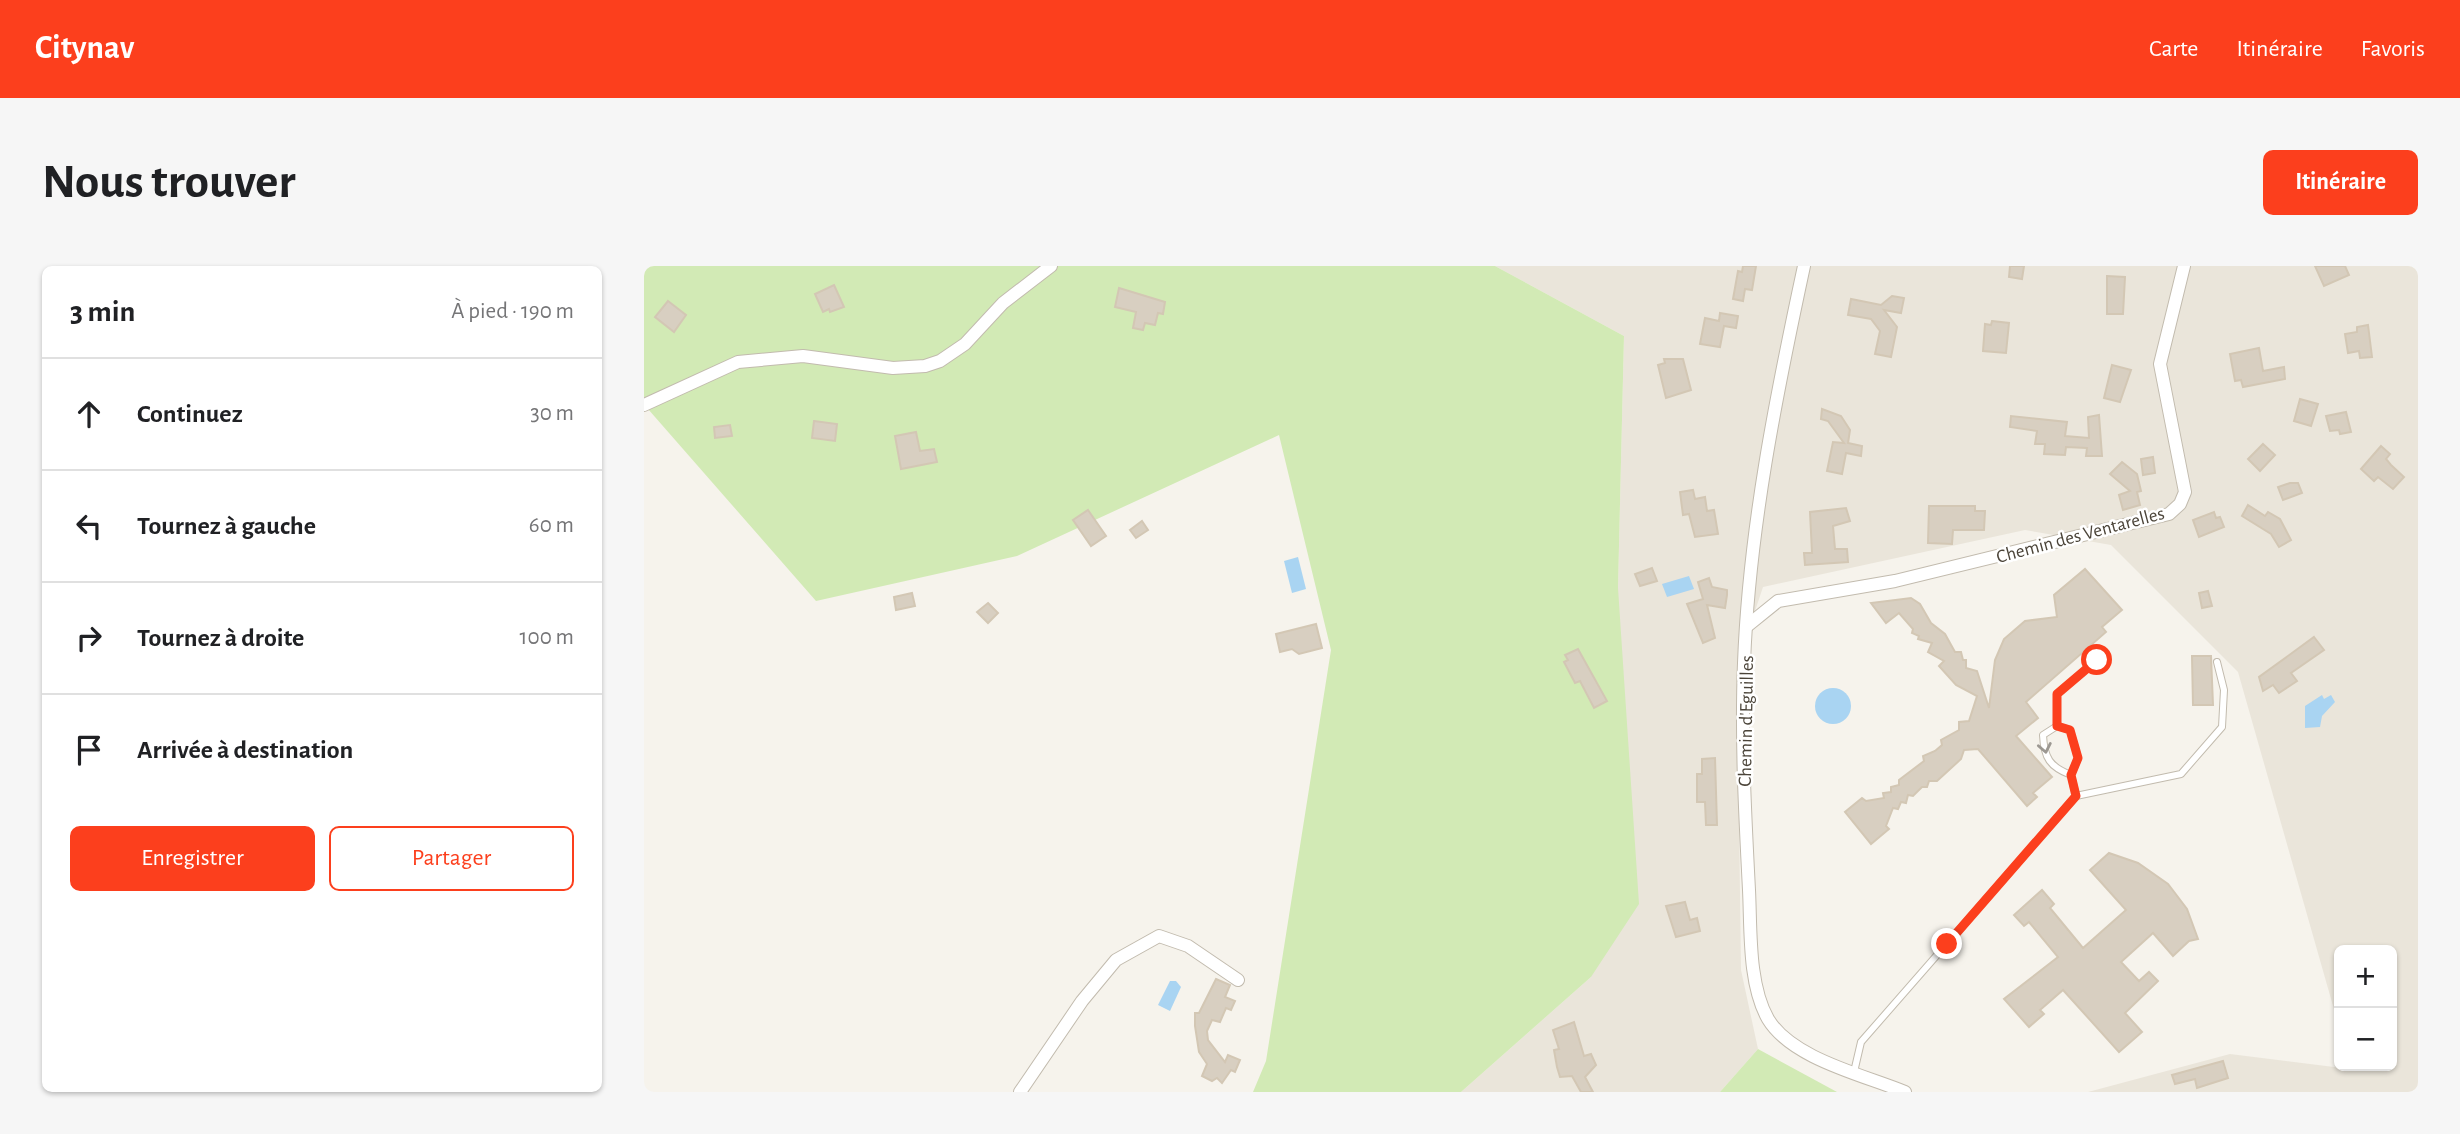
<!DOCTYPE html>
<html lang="fr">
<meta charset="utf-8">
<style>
:root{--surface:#fff;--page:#f6f6f6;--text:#202124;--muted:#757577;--line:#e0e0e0;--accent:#fc3f1d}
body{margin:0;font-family:"Alegreya Sans",sans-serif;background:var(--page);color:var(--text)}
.controls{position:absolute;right:21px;bottom:21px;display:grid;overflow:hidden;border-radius:10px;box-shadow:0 2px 5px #0004}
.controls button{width:63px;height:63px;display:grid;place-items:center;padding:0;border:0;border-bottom:2px solid var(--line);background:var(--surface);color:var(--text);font:35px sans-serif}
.stop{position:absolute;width:21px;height:21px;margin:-16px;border:5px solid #fc3f1d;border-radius:50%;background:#fff}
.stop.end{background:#fc3f1d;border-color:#fff;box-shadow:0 2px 7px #0008}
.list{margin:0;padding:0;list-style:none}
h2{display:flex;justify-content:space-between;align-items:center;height:91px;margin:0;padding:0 28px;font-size:30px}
h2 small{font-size:23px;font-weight:400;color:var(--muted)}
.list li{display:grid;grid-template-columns:46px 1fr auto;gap:21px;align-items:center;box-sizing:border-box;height:112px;padding:0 28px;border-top:2px solid var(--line)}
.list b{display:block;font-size:26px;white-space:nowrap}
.list em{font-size:23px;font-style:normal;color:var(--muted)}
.actions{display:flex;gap:14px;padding:21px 28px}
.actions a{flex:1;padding:16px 0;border:2px solid var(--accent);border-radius:10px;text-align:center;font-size:24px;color:var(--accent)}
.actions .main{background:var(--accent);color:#fff}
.icon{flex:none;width:38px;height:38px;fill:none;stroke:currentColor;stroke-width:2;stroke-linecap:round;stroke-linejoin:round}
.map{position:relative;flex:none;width:1774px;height:826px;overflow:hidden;border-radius:10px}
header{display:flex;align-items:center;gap:42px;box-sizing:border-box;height:98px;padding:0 35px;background:var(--accent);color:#fff}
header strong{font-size:33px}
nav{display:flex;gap:38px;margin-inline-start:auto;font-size:24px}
.intro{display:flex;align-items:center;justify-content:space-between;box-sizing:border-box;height:168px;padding:0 42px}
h1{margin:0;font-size:49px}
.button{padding:18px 32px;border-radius:10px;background:var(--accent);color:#fff;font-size:24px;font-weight:700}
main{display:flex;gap:42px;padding:0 42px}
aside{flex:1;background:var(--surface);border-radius:10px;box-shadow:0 2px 5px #0004}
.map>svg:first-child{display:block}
.residential{fill:#eae5da}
.green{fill:#d2eab5}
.water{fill:#a9d4f2}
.building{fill:#d8cfc1;stroke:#d3c7b4;stroke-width:2}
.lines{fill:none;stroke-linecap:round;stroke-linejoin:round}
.service-casing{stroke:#c2bbae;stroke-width:8}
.minor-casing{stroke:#c2bbae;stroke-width:14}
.service{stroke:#fff;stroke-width:6}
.minor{stroke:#fff;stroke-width:12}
.oneway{stroke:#9c9892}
.route{stroke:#fc3f1d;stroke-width:9}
.labels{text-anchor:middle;stroke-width:5;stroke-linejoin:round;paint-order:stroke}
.street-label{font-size:19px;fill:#4b4439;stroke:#fff}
</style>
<header>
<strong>Citynav</strong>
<nav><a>Carte</a><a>Itinéraire</a><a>Favoris</a></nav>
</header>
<div class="intro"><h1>Nous trouver</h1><a class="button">Itinéraire</a></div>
<main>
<aside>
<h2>3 min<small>À pied · 190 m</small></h2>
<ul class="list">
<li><svg class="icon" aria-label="ahead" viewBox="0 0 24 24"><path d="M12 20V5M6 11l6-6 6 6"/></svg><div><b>Continuez</b></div><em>30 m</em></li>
<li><svg class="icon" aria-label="left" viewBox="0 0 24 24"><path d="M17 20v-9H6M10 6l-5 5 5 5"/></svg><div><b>Tournez à gauche</b></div><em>60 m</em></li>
<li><svg class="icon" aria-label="right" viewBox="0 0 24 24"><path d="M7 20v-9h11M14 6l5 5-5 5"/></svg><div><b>Tournez à droite</b></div><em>100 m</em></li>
<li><svg class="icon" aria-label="arrive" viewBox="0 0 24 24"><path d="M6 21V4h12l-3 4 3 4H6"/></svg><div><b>Arrivée à destination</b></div></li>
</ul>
<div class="actions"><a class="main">Enregistrer</a><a>Partager</a></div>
</aside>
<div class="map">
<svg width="1774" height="826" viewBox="0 0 1774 826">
<rect width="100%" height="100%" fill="#f6f3ec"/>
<!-- residential -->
<path class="residential" d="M 851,0 L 1774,0 L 1774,826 L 1444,826 L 1586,788 L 1706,803 L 1706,800 L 1748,800 L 1748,684 L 1695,684 L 1695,761 L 1594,406 L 1467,279 L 1381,264 L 1119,321 L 1093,399 L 1097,704 L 1114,783 L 1076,826 L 817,826 L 947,711 L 974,322 L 980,70 Z"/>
<!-- green -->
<g class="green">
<path d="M 0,0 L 851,0 L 980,70 L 974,322 L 995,638 L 947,711 L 817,826 L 609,826 L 622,795 L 687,384 L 635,169 L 373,290 L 172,335 L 4,143 L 0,144 Z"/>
<path d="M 1114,783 L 1193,826 L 1076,826 Z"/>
</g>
<!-- water -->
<g class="water">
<path d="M 654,291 L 662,323 L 648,327 L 640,295 Z"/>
<path d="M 1045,310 L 1050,323 L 1023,331 L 1018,318 Z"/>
<circle cx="1189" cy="440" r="18"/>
<path d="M 1678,429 L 1680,433 L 1687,429 L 1691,436 L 1678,450 L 1676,461 L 1661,462 L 1661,440 Z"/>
<path d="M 526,715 L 532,715 L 537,721 L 526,745 L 514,739 Z"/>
</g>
<!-- building -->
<g class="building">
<path d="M 1099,0 L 1112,0 L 1108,24 L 1101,23 L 1099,35 L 1089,33 L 1094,5 L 1098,6 Z"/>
<path d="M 1366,0 L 1380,0 L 1378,13 L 1365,11 Z"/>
<path d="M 1671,0 L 1701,0 L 1705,9 L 1680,20 Z"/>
<path d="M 1463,10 L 1481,11 L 1479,48 L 1463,48 Z"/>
<path d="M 190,19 L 200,41 L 186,46 L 185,43 L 179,46 L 171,28 Z"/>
<path d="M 475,22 L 521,36 L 519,48 L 514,47 L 511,59 L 501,57 L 499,64 L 489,62 L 492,46 L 471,41 Z"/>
<path d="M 1248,30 L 1260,32 L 1257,47 L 1240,44 L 1253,61 L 1247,91 L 1231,88 L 1236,65 L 1227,53 L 1204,49 L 1207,33 L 1237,39 Z"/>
<path d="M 24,35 L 42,49 L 30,66 L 11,51 Z"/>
<path d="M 1076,47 L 1094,50 L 1092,62 L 1080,60 L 1076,81 L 1056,78 L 1061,52 L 1075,55 Z"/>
<path d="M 1348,55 L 1365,57 L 1362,87 L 1339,85 L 1341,58 L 1347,59 Z"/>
<path d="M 1724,59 L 1728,91 L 1716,92 L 1715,85 L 1704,87 L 1701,68 L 1713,66 L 1713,61 Z"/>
<path d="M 1615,82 L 1619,105 L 1640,101 L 1641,113 L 1599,121 L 1597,114 L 1591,115 L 1586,88 Z"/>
<path d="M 1020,93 L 1039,93 L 1047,124 L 1022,132 L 1014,99 L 1021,97 Z"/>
<path d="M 1468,99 L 1487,104 L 1476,136 L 1460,132 Z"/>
<path d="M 1656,133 L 1674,138 L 1667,160 L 1650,155 Z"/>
<path d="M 1178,143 L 1197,150 L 1206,164 L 1204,177 L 1218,180 L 1217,190 L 1202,187 L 1198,208 L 1183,205 L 1189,176 L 1200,177 L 1184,155 L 1177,153 Z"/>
<path d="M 1702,146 L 1707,166 L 1696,168 L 1695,164 L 1686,165 L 1682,150 Z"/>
<path d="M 1455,149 L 1458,190 L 1442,190 L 1443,182 L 1422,181 L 1421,189 L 1400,188 L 1401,178 L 1391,178 L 1393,165 L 1366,161 L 1367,150 L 1423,156 L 1421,170 L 1445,172 L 1444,151 Z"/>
<path d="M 170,155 L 193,158 L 191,175 L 168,172 Z"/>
<path d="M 86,159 L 88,170 L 71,172 L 70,161 Z"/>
<path d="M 272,166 L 276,185 L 290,183 L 293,196 L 257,203 L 251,170 Z"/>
<path d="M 1619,178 L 1631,189 L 1616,205 L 1604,193 Z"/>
<path d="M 1737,180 L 1746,188 L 1742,193 L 1747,199 L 1760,211 L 1749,223 L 1734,211 L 1730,215 L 1717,203 Z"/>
<path d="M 1509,191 L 1511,207 L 1499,209 L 1497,193 Z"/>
<path d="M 1478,196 L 1493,208 L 1497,225 L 1493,226 L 1496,239 L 1479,244 L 1475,229 L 1486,225 L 1466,208 Z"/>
<path d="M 1646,217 L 1654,217 L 1658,227 L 1639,234 L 1634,221 Z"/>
<path d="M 1049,224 L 1051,233 L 1061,231 L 1063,245 L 1070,244 L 1074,268 L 1051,271 L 1045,248 L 1039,249 L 1036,226 Z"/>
<path d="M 1604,239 L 1621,250 L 1624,246 L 1636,253 L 1647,274 L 1635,281 L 1627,268 L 1598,250 Z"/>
<path d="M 1285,240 L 1331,240 L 1331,245 L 1341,245 L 1340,264 L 1309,264 L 1308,278 L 1284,277 Z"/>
<path d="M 1202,242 L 1206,255 L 1189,260 L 1191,283 L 1203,283 L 1204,296 L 1161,299 L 1160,287 L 1168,287 L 1166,246 Z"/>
<path d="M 444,244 L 462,270 L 447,280 L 429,254 Z"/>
<path d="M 1570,246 L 1572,252 L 1576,251 L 1580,261 L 1555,271 L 1549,254 Z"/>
<path d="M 498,255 L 504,264 L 492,272 L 486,264 Z"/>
<path d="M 1008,302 L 1013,315 L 996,320 L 991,308 Z"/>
<path d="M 1441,303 L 1478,344 L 1458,361 L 1462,366 L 1382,436 L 1394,452 L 1372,470 L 1408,511 L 1389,527 L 1393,531 L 1383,540 L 1334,483 L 1320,484 L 1317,493 L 1293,515 L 1285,515 L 1283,521 L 1278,521 L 1269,530 L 1264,529 L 1262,537 L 1257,536 L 1254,543 L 1249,542 L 1242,560 L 1245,563 L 1227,578 L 1201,546 L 1218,532 L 1222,535 L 1240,532 L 1239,527 L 1247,526 L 1247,521 L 1255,519 L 1255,514 L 1280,495 L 1279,490 L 1291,485 L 1298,479 L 1297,474 L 1315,464 L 1315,456 L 1325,455 L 1333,430 L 1312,419 L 1295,400 L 1300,395 L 1284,386 L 1288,377 L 1274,373 L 1275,370 L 1268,367 L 1269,363 L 1255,347 L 1242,357 L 1227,337 L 1267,332 L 1276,338 L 1287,357 L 1301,368 L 1311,386 L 1317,386 L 1319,394 L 1322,394 L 1322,402 L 1333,405 L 1345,442 L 1351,394 L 1360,373 L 1381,355 L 1413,351 L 1410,329 Z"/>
<path d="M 1065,312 L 1068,321 L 1083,324 L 1083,329 L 1081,342 L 1063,339 L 1071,372 L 1059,377 L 1043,338 L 1059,333 L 1054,316 Z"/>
<path d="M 1564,325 L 1568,340 L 1558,342 L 1555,327 Z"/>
<path d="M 268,327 L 271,340 L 252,344 L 250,331 Z"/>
<path d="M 344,337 L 354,347 L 344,357 L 333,346 Z"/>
<path d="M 672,358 L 678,382 L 655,388 L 648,383 L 636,386 L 632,368 Z"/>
<path d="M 1670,371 L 1680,384 L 1647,407 L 1653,415 L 1635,427 L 1629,419 L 1619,425 L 1615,411 Z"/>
<path d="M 934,383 L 963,435 L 950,442 L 936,415 L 931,417 L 920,396 L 924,394 L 921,389 Z"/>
<path d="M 1548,390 L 1567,390 L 1569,439 L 1549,439 Z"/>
<path d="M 1071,492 L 1073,559 L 1062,559 L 1061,536 L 1053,536 L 1053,508 L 1058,508 L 1058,493 Z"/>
<path d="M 1465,587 L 1494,597 L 1524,618 L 1543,643 L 1554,673 L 1545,675 L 1529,690 L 1509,667 L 1477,696 L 1495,715 L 1505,706 L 1514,715 L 1481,747 L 1498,766 L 1475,786 L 1419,724 L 1396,744 L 1400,748 L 1385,761 L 1360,733 L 1414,691 L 1385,656 L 1380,660 L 1370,649 L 1398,624 L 1410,638 L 1406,642 L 1439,682 L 1482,644 L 1446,604 Z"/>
<path d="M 1041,636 L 1046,654 L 1053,652 L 1056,665 L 1032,671 L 1022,640 Z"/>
<path d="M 572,713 L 586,719 L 581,731 L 591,735 L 587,744 L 582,742 L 576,756 L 568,754 L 563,765 L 564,774 L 581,796 L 584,789 L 596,794 L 591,806 L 587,804 L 578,817 L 573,812 L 568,815 L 558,810 L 563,798 L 555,786 L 551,760 L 551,747 L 555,747 Z"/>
<path d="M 930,756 L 940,790 L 947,788 L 952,799 L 941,811 L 949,826 L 937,826 L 928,810 L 916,811 L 913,801 L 910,784 L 915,783 L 909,764 Z"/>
<path d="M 1579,795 L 1584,812 L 1553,822 L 1551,813 L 1531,818 L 1528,809 Z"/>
</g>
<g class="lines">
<defs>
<g id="service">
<path d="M 1413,460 L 1413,428 L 1453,394"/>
<path d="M 1427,509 C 1406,501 1400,492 1399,469 L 1413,460 L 1426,464 L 1434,492 L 1427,509 L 1432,530"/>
<path d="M 1210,806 L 1217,776 L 1432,530 L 1537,508 L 1578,461 L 1580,424 L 1573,396"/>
</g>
<g id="minor">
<path d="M 1160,0 C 1132,130 1105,264 1100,397 C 1097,472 1101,548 1105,624 C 1107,663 1104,718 1124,753 C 1148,793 1220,809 1261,826"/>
<path d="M 0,139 L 94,96 L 159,90 L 249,102 L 281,100 L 296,95 L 321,78 L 359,37 L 407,0"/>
<path d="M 1103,360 L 1134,335 L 1251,315 L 1525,248 L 1536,238 L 1541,226 L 1516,98 L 1540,0"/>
<path d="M 376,826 L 438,735 L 472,694 L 515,670 L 544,680 L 594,714"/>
</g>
</defs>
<!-- service casing -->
<use href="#service" class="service-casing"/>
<!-- minor casing -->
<use href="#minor" class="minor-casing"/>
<!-- service -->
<use href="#service" class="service"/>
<!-- minor -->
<use href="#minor" class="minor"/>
</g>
<!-- one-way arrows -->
<defs><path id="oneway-chevron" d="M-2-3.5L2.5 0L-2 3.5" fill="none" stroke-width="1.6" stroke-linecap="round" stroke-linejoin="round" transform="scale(1.75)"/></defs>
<use class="oneway" href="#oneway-chevron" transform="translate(1401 482) rotate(79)"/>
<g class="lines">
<!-- route -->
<path class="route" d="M 1303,678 L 1432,530 L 1427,509 L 1434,492 L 1426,464 L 1413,460 L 1413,428 L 1453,394"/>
</g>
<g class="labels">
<!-- street labels -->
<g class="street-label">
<text transform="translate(1436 268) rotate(-15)" y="7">Chemin des Ventarelles</text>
<text transform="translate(1101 455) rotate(-89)" y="7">Chemin d'Eguilles</text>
</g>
</g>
</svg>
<div class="controls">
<button>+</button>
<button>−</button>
</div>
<div class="stop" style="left:1453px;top:394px"></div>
<div class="stop end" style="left:1303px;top:678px"></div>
</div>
</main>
